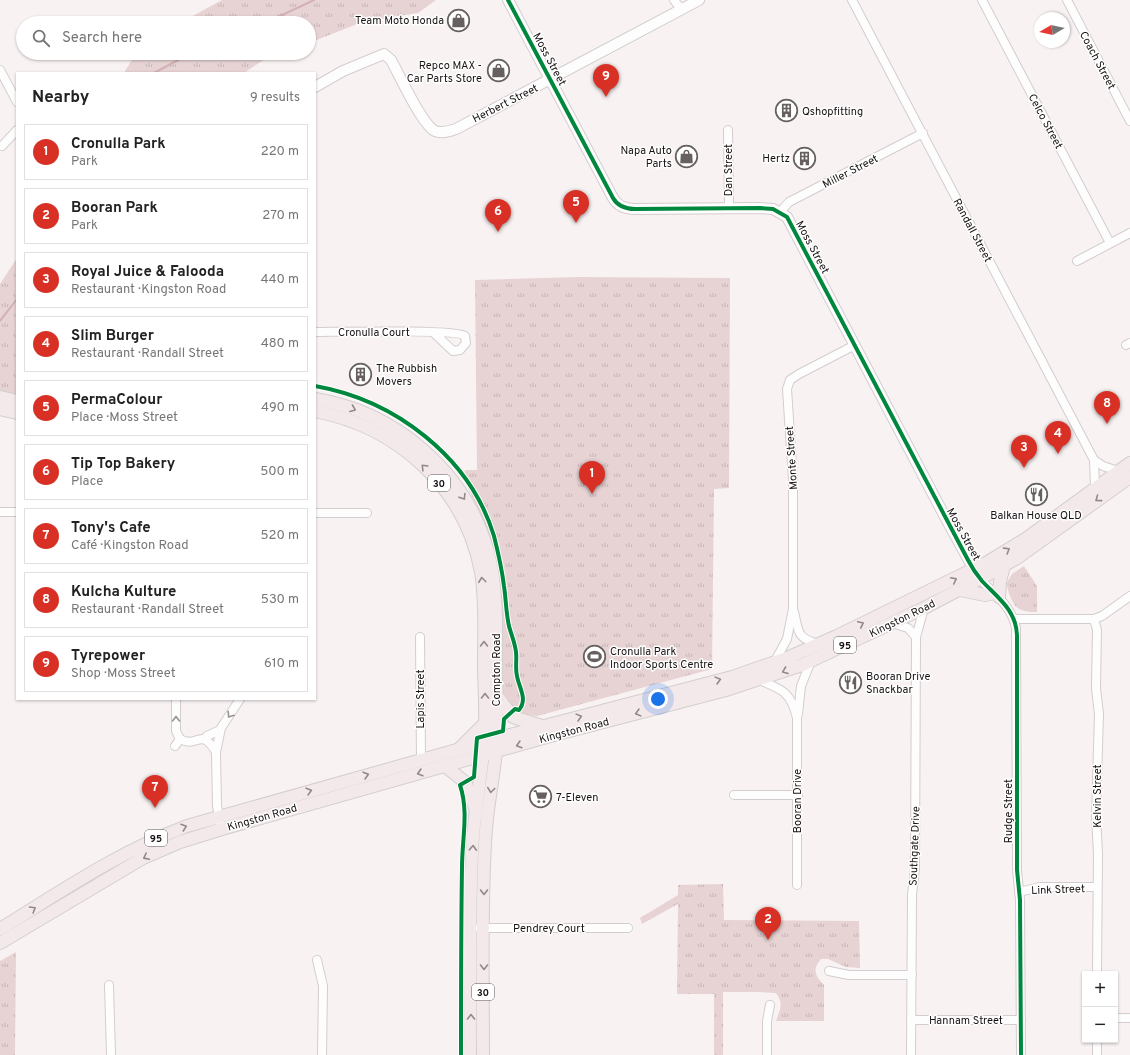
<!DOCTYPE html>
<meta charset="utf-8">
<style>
:root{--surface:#fff;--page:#f6f6f6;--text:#222;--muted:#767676;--line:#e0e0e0;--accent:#d93025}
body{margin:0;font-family:Overpass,sans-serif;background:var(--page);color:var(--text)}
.controls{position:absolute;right:12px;bottom:12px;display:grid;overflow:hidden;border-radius:0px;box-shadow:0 1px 3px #0004}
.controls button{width:36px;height:36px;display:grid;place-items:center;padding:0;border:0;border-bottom:1px solid var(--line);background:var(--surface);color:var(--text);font:20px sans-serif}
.compass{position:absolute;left:1034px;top:12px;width:36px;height:36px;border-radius:50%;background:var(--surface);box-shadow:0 1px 3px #0004;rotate:261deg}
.you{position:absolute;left:658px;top:699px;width:14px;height:14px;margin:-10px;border:3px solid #fff;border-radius:50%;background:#1a73e8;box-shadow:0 0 0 6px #1a73e833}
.badge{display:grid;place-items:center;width:26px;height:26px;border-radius:50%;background:var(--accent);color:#fff;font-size:13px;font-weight:700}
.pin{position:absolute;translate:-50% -33px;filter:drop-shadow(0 1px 2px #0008)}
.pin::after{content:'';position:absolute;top:21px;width:14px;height:12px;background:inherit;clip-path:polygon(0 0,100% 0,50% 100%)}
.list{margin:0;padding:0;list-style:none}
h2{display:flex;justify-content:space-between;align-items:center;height:52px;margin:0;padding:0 16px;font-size:17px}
h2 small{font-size:13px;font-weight:400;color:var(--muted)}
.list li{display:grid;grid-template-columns:26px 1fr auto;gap:12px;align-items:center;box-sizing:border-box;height:56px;margin:0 8px 8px;padding:0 8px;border:1px solid var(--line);border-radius:0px}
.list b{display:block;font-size:15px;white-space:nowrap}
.list p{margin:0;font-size:13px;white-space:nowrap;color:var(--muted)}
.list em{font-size:13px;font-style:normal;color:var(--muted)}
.icon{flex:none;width:22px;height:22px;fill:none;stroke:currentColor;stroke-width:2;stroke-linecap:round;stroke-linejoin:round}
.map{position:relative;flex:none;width:1130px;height:1055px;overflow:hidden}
.search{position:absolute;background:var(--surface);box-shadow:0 1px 3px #0004;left:16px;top:16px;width:300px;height:44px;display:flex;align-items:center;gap:10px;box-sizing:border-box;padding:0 14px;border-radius:22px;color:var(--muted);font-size:15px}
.panel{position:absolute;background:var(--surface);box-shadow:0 1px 3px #0004;left:16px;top:72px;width:300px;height:628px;border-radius:0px}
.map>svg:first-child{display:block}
.grass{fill:url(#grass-tufts)}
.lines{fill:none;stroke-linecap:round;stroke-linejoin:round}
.stream{stroke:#d2b2b3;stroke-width:2}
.minor-casing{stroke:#d4cdcd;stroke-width:10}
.tertiary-casing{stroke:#d4cdcd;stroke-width:12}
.primary-casing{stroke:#d3cfcf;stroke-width:14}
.minor{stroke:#fefdfd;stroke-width:8}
.tertiary{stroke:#fefdfd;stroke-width:10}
.primary{stroke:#f4e9ea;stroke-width:12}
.cycleway-casing{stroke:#fff;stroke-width:6}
.cycleway{stroke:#00873e;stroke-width:4}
.oneway{stroke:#918889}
.oneway2{stroke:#979393}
.labels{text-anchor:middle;stroke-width:3;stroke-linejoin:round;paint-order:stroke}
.shield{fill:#fff;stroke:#5e5959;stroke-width:1}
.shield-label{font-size:10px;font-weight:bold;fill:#191212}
.poi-label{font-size:11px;fill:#191212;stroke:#fff;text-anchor:start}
.street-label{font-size:11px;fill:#191212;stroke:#fff}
</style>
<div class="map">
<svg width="1130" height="1055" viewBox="0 0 1130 1055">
<defs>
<pattern id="grass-tufts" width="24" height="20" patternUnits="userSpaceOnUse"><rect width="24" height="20" fill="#e7d3d4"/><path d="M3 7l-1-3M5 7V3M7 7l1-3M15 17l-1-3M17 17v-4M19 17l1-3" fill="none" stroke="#c6b4b5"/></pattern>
</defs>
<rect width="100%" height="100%" fill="#f9f2f2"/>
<!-- grass -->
<g class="grass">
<path d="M 222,0 L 436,0 L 418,13 L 380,19 L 370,19 L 309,43 L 309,23 L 180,23 Z"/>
<path d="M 136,53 L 281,53 L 265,59 L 244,73 L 124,73 Z"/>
<path d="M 17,258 L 17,396 L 0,393 L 0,284 Z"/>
<path d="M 578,277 L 730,278 L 729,488 L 714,489 L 712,669 L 537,716 C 527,715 513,712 507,703 C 495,685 504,614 501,588 C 498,571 495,551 489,535 C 481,514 471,494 461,474 L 466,470 L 477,470 L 475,280 Z"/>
<path d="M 1024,566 L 1037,586 L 1037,612 C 1014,612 1013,605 1006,584 L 1012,574 Z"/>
<path d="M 723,884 L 724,920 L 859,921 L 860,968 L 846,967 L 828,959 L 821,959 C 812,969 815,976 824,985 L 824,1021 L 776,1021 C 780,1010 784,1003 776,993 L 759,992 L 723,992 L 723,1055 L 714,1055 L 714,994 L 677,994 L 678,904 L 642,924 L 640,918 L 678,895 L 678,885 Z"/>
<path d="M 16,952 L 15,1055 L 0,1055 L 0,961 Z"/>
</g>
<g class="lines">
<!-- stream -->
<g class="stream">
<path d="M 259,23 L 280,16 L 314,0"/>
<path d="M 154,73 L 180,59 L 198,53"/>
<path d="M 0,321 L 17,299"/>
</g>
<defs>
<g id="minor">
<path d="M 674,0 L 681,9"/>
<path d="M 852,0 L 1094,460 L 1095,488"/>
<path d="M 982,0 L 1110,243"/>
<path d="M 1067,0 L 1130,121"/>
<path d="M 0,70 L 17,102"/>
<path d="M 728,130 L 729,209"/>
<path d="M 2,146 L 17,130"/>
<path d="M 780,212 L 789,202 L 923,133"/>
<path d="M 1077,261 L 1130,233"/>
<path d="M 315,332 C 334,332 458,329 465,336 L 466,343 L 460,350 L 453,351 L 433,332"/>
<path d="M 1126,345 L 1130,343"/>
<path d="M 1094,460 L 1103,466 L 1118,471"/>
<path d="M 0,512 L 17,512"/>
<path d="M 315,513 L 367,513"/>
<path d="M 980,579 C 994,594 1012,606 1016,628 L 1017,870 L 1020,900 L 1021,1055"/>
<path d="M 794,612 C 799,632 796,638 819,644"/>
<path d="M 1014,619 L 1094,619 L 1102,616 L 1130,596"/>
<path d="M 1094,619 L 1097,630 L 1096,688 L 1099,714 L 1096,815 L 1098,854 L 1097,974"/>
<path d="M 892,623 L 908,628 L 916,637"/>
<path d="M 420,637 L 421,760"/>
<path d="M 774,663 L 787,639 L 793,609 L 793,480 L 787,389 L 790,380 L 799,374 L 855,345"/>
<path d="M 759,680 C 782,689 791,692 797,718 L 797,885"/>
<path d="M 176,699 L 176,731 L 180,739 C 198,749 200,726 216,752"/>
<path d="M 798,714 L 801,686 L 811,661"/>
<path d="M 204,739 L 207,736 L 220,730"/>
<path d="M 175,746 L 180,739"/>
<path d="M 734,795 L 798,795"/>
<path d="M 222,829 L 217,806 L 216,752 L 221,728 L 240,699"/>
<path d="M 1019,892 L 1040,887 L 1097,887"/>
<path d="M 479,928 L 628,928"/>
<path d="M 317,960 L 323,986 L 322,1055"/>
<path d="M 829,971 L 849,975 L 912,975"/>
<path d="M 109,985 L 111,1055"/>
<path d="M 1115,1018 L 1130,1018"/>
<path d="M 911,1020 L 1021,1020"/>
<path d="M 1097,1040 L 1097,1055"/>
<path d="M 767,1055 L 767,1021 L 770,1005"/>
<path d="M 911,1055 L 912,895 L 915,869 L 916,637 L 924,608"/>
</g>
<g id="tertiary">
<path d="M 508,0 L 613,198 C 618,207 626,209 635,209 L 760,208 L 773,209 L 787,217 L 944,515 L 977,575"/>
<path d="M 315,87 L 343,71 L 384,54 L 391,60 C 399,74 422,125 435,131 C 442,134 449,131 456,129 L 699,0"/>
</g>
<g id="primary">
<path d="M 0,397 L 17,401"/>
<path d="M 315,399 C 395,412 464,470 487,549 C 498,587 496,626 496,665 C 496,693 498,722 496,751 C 493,782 486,813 485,844 C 481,914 483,985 483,1055"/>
<path d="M 0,409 L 17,413"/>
<path d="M 315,411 C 398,427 465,487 481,572 C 486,602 484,633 484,663 C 484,690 487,717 484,744 C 481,774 476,805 473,835 C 468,908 471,982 470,1055"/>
<path d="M 960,590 L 985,595 L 995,593"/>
<path d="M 999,597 L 1000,581 L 1004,566"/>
<path d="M 496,695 L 513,717 L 542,726"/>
<path d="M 460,748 L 485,723"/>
<path d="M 445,766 L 465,782 L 476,810"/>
<path d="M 0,929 C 60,892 120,851 187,826 L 510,735 L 732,677 L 787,658 L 837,636 L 986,563 L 1027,538 L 1130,463"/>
<path d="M 0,943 L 143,858 L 180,842 L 222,829 L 550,736 L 726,690 L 802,665 L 924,608 L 989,574 L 1017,558 L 1130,477"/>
</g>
</defs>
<!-- minor casing -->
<use href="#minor" class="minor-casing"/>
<!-- tertiary casing -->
<use href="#tertiary" class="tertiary-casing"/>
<!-- primary casing -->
<use href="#primary" class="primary-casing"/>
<!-- minor -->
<use href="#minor" class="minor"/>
<!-- tertiary -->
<use href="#tertiary" class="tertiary"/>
<!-- primary -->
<use href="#primary" class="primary"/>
<defs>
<g id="cycleway">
<path d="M 508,0 L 613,198 C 618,207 626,209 635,209 L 760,208 L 773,209 L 787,217 L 968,560 C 972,568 977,575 982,581 C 998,598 1016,610 1017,635 L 1017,870 L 1020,900 L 1021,1055"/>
<path d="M 315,386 C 395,400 470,457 494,536 C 498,552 502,570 504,586 C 506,599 506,613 509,626 C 511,634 515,643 516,652 C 517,660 515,668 517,676 C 519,688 528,699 519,710 L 515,709 L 504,719 L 503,731 L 477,738 L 474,777 L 460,785 C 469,812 462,839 462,867 C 461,929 461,992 461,1055"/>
</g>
</defs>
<!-- cycleway casing -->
<use href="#cycleway" class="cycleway-casing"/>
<!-- cycleway -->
<use href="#cycleway" class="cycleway"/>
</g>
<!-- one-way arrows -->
<defs><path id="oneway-chevron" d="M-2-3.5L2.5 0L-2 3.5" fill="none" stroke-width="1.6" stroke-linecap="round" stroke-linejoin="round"/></defs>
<g class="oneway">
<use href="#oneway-chevron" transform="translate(353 409) rotate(21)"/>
<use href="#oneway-chevron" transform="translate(424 467) rotate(-135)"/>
<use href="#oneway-chevron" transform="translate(463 497) rotate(58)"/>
<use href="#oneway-chevron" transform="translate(1098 499) rotate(144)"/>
<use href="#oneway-chevron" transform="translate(1007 550) rotate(-32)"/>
<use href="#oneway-chevron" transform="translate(482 580) rotate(-97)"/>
<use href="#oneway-chevron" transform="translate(954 580) rotate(-26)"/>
<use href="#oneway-chevron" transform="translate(861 624) rotate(-25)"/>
<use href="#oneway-chevron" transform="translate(484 644) rotate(-90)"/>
<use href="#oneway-chevron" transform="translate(785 671) rotate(159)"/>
<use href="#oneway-chevron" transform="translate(718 680) rotate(-15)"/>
<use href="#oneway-chevron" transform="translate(485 696) rotate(-90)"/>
<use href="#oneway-chevron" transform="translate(638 713) rotate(165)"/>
<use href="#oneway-chevron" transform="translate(579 717) rotate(-15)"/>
<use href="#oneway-chevron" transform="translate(519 745) rotate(164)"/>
<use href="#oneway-chevron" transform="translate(420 773) rotate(164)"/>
<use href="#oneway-chevron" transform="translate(366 775) rotate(-16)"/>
<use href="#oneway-chevron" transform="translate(491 790) rotate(98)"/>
<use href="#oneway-chevron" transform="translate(309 791) rotate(-16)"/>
<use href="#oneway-chevron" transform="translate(184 827) rotate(-19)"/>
<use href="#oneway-chevron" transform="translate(473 848) rotate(-87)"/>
<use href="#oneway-chevron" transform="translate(146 857) rotate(153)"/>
<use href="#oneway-chevron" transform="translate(484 892) rotate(90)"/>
<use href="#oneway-chevron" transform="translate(33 909) rotate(-31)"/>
<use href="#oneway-chevron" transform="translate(484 967) rotate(90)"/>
<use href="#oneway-chevron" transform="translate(471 1017) rotate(-90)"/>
</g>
<g class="oneway2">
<use href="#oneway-chevron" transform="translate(230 715) rotate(123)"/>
<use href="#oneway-chevron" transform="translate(176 719) rotate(-90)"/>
</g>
<!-- icons -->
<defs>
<symbol id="shop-ring" viewBox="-11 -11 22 22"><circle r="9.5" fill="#fff" stroke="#676060" stroke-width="1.5"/><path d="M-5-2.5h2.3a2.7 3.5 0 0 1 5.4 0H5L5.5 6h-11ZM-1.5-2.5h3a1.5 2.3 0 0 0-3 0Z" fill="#676060"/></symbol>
<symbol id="building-ring" viewBox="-11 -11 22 22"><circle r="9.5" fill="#fff" stroke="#676060" stroke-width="1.5"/><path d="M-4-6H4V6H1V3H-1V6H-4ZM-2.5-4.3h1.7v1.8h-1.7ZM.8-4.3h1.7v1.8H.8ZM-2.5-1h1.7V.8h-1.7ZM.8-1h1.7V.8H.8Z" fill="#676060"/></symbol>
<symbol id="restaurant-ring" viewBox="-11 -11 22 22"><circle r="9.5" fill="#fff" stroke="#676060" stroke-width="1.5"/><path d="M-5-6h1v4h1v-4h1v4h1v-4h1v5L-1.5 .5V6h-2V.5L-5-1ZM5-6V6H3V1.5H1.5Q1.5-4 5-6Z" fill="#676060"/></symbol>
<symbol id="stadium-ring" viewBox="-11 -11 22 22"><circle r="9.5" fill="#fff" stroke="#676060" stroke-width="1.5"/><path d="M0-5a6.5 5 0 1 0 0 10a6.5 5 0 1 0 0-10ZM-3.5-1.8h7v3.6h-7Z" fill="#676060"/></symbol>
<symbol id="supermarket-ring" viewBox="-11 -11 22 22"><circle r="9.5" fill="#fff" stroke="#676060" stroke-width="1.5"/><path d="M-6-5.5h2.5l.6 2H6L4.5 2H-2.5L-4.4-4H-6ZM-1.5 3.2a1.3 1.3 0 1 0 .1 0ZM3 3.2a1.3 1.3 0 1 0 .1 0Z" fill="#676060"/></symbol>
</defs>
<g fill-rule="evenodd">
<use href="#shop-ring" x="446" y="8" width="25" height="25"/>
<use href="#shop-ring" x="486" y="58" width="25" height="25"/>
<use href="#building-ring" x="774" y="98" width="25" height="25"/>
<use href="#shop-ring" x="674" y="144" width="25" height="25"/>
<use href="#building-ring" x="792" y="146" width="25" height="25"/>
<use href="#building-ring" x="348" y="362" width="25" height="25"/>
<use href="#restaurant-ring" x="1024" y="482" width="25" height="25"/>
<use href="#stadium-ring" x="582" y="644" width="25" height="25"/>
<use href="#restaurant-ring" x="838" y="670" width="25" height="25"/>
<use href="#supermarket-ring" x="528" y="784" width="25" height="25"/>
</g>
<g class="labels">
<!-- shield labels -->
<g class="shield">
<rect x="428" y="475" width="22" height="16" rx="3"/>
<rect x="834" y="637" width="22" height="16" rx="3"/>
<rect x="145" y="830" width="22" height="16" rx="3"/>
<rect x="472" y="984" width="22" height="16" rx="3"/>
</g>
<g class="shield-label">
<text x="439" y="487">30</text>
<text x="845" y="649">95</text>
<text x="156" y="842">95</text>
<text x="483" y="996">30</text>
</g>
<!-- poi labels -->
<g class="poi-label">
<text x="444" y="24" text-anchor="end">Team Moto Honda</text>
<text x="482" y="69" text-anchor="end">Repco MAX -<tspan x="482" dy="13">Car Parts Store</tspan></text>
<text x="802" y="115">Qshopfitting</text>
<text x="672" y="154" text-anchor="end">Napa Auto<tspan x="672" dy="13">Parts</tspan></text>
<text x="790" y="162" text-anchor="end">Hertz</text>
<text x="376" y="372">The Rubbish<tspan x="376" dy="13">Movers</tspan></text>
<text x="1036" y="519" text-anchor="middle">Balkan House QLD</text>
<text x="610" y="655">Cronulla Park<tspan x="610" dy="13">Indoor Sports Centre</tspan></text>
<text x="866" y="680">Booran Drive<tspan x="866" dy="13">Snackbar</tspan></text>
<text x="556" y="801">7-Eleven</text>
</g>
<!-- street labels -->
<g class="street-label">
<text transform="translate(550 59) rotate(62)" y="4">Moss Street</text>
<text transform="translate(1098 60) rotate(62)" y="4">Coach Street</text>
<text transform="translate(505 103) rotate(-27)" y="4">Herbert Street</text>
<text transform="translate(1046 121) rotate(62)" y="4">Celco Street</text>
<text transform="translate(728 170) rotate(-90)" y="4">Dan Street</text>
<text transform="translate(850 171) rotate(-27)" y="4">Miller Street</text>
<text transform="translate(973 230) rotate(62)" y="4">Randall Street</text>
<text transform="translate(813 247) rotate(62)" y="4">Moss Street</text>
<text x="374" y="336">Cronulla Court</text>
<text transform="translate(791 458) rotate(-94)" y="4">Monte Street</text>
<text transform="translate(964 534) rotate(61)" y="4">Moss Street</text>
<text transform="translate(902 618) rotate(-26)" y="4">Kingston Road</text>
<text transform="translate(496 670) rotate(-90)" y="4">Compton Road</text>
<text transform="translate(420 699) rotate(-90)" y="4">Lapis Street</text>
<text transform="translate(574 730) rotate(-15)" y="4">Kingston Road</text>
<text transform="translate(1097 796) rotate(-90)" y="4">Kelvin Street</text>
<text transform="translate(797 801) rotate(-90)" y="4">Booran Drive</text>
<text transform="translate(1008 811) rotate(-90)" y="4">Rudge Street</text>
<text transform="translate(262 817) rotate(-16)" y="4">Kingston Road</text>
<text transform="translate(914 846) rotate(-88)" y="4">Southgate Drive</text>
<text transform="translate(1058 889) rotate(-2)" y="4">Link Street</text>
<text x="549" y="932">Pendrey Court</text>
<text x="966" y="1024">Hannam Street</text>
</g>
</g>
</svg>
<div class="controls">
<button>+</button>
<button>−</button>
</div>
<svg class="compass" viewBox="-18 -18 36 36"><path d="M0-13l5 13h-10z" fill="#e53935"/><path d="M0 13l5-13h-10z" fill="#767676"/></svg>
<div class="you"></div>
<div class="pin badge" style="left:592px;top:494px">1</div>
<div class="pin badge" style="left:768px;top:940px">2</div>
<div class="pin badge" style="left:1024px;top:468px">3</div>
<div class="pin badge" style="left:1058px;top:454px">4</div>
<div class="pin badge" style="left:576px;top:223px">5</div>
<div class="pin badge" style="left:498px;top:232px">6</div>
<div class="pin badge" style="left:155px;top:808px">7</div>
<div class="pin badge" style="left:1107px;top:424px">8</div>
<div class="pin badge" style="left:606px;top:97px">9</div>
<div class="search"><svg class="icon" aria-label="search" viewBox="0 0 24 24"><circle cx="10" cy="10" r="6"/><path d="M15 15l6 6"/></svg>Search here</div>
<section class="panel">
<h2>Nearby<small>9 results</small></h2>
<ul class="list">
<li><span class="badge">1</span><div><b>Cronulla Park</b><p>Park</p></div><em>220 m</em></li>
<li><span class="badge">2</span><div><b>Booran Park</b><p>Park</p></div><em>270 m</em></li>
<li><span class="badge">3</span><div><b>Royal Juice &amp; Falooda</b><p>Restaurant · Kingston Road</p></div><em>440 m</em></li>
<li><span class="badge">4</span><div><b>Slim Burger</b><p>Restaurant · Randall Street</p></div><em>480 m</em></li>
<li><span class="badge">5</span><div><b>PermaColour</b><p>Place · Moss Street</p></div><em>490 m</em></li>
<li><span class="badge">6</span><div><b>Tip Top Bakery</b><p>Place</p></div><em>500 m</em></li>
<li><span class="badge">7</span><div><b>Tony's Cafe</b><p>Café · Kingston Road</p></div><em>520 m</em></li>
<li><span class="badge">8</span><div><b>Kulcha Kulture</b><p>Restaurant · Randall Street</p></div><em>530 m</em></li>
<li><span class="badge">9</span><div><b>Tyrepower</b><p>Shop · Moss Street</p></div><em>610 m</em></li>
</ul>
</section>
</div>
